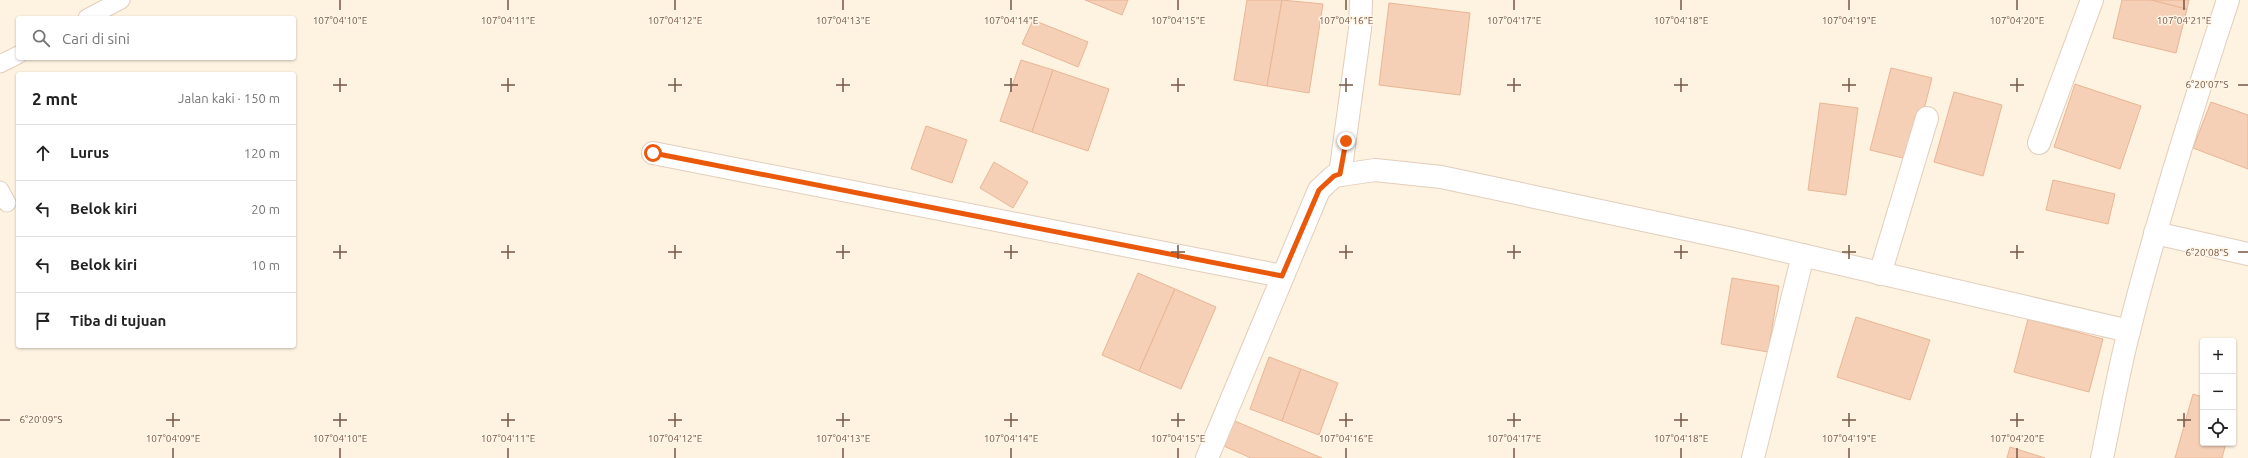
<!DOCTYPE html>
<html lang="id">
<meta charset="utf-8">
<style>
:root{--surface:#fff;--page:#f6f6f6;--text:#222;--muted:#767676;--line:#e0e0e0}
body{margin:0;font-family:Ubuntu,sans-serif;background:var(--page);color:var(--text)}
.controls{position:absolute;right:12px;bottom:12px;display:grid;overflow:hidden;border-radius:4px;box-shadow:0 1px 3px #0004}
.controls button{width:36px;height:36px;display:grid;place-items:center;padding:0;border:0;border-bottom:1px solid var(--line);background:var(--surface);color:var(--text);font:20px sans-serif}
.stop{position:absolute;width:12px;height:12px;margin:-9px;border:3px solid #ea580c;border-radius:50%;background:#fff}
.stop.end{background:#ea580c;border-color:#fff;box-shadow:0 1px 4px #0008}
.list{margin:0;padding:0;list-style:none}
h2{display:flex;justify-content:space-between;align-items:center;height:52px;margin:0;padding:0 16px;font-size:17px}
h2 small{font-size:13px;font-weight:400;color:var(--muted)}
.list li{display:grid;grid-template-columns:26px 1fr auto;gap:12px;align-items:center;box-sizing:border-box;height:56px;padding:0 16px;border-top:1px solid var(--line)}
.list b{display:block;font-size:15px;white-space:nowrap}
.list em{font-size:13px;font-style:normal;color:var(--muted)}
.icon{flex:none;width:22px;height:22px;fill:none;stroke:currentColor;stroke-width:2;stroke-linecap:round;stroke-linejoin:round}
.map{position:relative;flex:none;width:2248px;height:458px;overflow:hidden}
.search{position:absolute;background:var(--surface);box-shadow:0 1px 3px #0004;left:16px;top:16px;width:280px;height:44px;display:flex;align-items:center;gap:10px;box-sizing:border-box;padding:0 14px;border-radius:4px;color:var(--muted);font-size:15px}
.panel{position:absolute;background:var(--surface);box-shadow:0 1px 3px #0004;left:16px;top:72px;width:280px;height:276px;border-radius:4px}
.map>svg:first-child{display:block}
.building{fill:#f5cfb6;stroke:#e9b695}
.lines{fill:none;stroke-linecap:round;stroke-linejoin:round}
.service-casing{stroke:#e2cebb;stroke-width:19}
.minor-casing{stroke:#e2cebb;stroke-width:24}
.service{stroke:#fff;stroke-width:17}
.minor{stroke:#fff;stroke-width:22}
.route{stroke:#ea580c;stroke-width:5}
.ticks{fill:none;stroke:#765746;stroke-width:1.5}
.ticks-label{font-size:10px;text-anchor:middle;fill:#765746;stroke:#fff6e8;stroke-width:3;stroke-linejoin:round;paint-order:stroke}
</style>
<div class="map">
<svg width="2248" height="458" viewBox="0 0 2248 458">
<rect width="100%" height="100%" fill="#fef2e0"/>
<!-- building -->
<g class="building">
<path d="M 1085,0 L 1128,0 L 1122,15 Z"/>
<path d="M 1247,0 L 1282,0 L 1267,86 L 1234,80 Z"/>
<path d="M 1282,0 L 1323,4 L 1309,93 L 1267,86 Z"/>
<path d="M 2122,0 L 2151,0 L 2187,9 L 2176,53 L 2113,38 Z"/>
<path d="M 2151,0 L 2189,0 L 2187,9 Z"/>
<path d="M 1389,3 L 1470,13 L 1460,95 L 1379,85 Z"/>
<path d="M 1033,20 L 1088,42 L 1078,67 L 1022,44 Z"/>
<path d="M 1021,60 L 1053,70 L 1032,132 L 1000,121 Z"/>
<path d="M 1891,68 L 1932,78 L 1911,160 L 1870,150 Z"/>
<path d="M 1053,70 L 1109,89 L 1088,151 L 1032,132 Z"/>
<path d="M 2075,84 L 2141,106 L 2120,169 L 2054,147 Z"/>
<path d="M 1954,92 L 2002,105 L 1983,176 L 1934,162 Z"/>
<path d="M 2211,102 L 2248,115 L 2248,169 L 2193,148 Z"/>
<path d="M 1820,103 L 1858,108 L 1846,195 L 1808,190 Z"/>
<path d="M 926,126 L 967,140 L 952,183 L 911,169 Z"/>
<path d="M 994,162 L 1028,182 L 1013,208 L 980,188 Z"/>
<path d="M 2053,180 L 2115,194 L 2108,224 L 2046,210 Z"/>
<path d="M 1138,273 L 1175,289 L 1139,371 L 1102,355 Z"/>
<path d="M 1732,278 L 1779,286 L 1768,352 L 1721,344 Z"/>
<path d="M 1175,289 L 1216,307 L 1181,389 L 1139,371 Z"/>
<path d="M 1856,317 L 1930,340 L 1910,400 L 1837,377 Z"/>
<path d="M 2028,319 L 2103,339 L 2089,392 L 2014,372 Z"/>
<path d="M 1269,357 L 1301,369 L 1282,421 L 1250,409 Z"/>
<path d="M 1301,369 L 1338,383 L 1319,435 L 1282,421 Z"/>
<path d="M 2193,394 L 2203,397 L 2203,443 L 2226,443 L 2222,458 L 2175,458 Z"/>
<path d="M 1230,419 L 1322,458 L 1251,458 L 1219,444 Z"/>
<path d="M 2010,447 L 2045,458 L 2007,458 Z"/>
</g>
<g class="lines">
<defs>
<g id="service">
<path d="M 87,18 L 121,0"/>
<path d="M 0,64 L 18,55"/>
<path d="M 0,190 L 7,203"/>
</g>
<g id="minor">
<path d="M 2039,143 L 2092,0"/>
<path d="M 653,153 L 1282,276"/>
<path d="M 1340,175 L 1360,29 L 1361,0"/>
<path d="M 2155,233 L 2248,254"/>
<path d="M 1880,274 L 1927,118"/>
<path d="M 1207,458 L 1319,190 L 1334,176 L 1375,170 L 1441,177 L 1742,241 L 2129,331"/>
<path d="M 1753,458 L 1803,255"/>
<path d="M 2102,458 C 2111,416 2118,373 2129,331 C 2157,219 2192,109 2228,0"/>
</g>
</defs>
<!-- service casing -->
<use href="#service" class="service-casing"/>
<!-- minor casing -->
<use href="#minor" class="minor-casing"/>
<!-- service -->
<use href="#service" class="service"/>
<!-- minor -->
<use href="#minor" class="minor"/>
</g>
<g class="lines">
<!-- route -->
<path class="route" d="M 653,153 L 1282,276 L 1319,190 L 1334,176 L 1340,174 L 1346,141"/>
</g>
<!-- ticks -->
<path class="ticks" d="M 340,0 L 340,10M 508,0 L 508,10M 675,0 L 675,10M 843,0 L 843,10M 1011,0 L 1011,10M 1178,0 L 1178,10M 1346,0 L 1346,10M 1514,0 L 1514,10M 1681,0 L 1681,10M 1849,0 L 1849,10M 2017,0 L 2017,10M 2184,0 L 2184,10M 340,78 L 340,92M 508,78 L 508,92M 675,78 L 675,92M 843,78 L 843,92M 1011,78 L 1011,92M 1178,78 L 1178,92M 1346,78 L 1346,92M 1514,78 L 1514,92M 1681,78 L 1681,92M 1849,78 L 1849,92M 2017,78 L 2017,92M 333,85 L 347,85M 501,85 L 515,85M 668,85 L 682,85M 836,85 L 850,85M 1004,85 L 1018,85M 1171,85 L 1185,85M 1339,85 L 1353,85M 1507,85 L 1521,85M 1674,85 L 1688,85M 1842,85 L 1856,85M 2010,85 L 2024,85M 2238,85 L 2248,85M 340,245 L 340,259M 508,245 L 508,259M 675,245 L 675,259M 843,245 L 843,259M 1011,245 L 1011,259M 1178,245 L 1178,259M 1346,245 L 1346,259M 1514,245 L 1514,259M 1681,245 L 1681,259M 1849,245 L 1849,259M 2017,245 L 2017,259M 333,252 L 347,252M 501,252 L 515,252M 668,252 L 682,252M 836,252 L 850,252M 1004,252 L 1018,252M 1171,252 L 1185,252M 1339,252 L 1353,252M 1507,252 L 1521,252M 1674,252 L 1688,252M 1842,252 L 1856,252M 2010,252 L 2024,252M 2238,252 L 2248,252M 173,413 L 173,427M 340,413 L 340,427M 508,413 L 508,427M 675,413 L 675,427M 843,413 L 843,427M 1011,413 L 1011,427M 1178,413 L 1178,427M 1346,413 L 1346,427M 1514,413 L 1514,427M 1681,413 L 1681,427M 1849,413 L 1849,427M 2017,413 L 2017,427M 2184,413 L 2184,427M 0,420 L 10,420M 166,420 L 180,420M 333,420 L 347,420M 501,420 L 515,420M 668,420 L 682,420M 836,420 L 850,420M 1004,420 L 1018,420M 1171,420 L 1185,420M 1339,420 L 1353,420M 1507,420 L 1521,420M 1674,420 L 1688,420M 1842,420 L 1856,420M 2010,420 L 2024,420M 2177,420 L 2191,420M 173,448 L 173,458M 340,448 L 340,458M 508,448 L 508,458M 675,448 L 675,458M 843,448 L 843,458M 1011,448 L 1011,458M 1178,448 L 1178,458M 1346,448 L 1346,458M 1514,448 L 1514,458M 1681,448 L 1681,458M 1849,448 L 1849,458M 2017,448 L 2017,458"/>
<g class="ticks-label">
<text x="340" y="24">107°04'10"E</text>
<text x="508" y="24">107°04'11"E</text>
<text x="675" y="24">107°04'12"E</text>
<text x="843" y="24">107°04'13"E</text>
<text x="1011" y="24">107°04'14"E</text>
<text x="1178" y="24">107°04'15"E</text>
<text x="1346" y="24">107°04'16"E</text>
<text x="1514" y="24">107°04'17"E</text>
<text x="1681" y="24">107°04'18"E</text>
<text x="1849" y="24">107°04'19"E</text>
<text x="2017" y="24">107°04'20"E</text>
<text x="2184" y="24">107°04'21"E</text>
<text x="2207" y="88">6°20'07"S</text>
<text x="2207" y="256">6°20'08"S</text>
<text x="41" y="423">6°20'09"S</text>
<text x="173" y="442">107°04'09"E</text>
<text x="340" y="442">107°04'10"E</text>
<text x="508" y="442">107°04'11"E</text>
<text x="675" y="442">107°04'12"E</text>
<text x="843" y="442">107°04'13"E</text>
<text x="1011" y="442">107°04'14"E</text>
<text x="1178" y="442">107°04'15"E</text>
<text x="1346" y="442">107°04'16"E</text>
<text x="1514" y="442">107°04'17"E</text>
<text x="1681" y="442">107°04'18"E</text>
<text x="1849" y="442">107°04'19"E</text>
<text x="2017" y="442">107°04'20"E</text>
</g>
</svg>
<div class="controls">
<button>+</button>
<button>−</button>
<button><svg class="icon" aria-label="locate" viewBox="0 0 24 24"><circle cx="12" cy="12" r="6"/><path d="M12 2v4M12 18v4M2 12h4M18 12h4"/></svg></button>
</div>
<div class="stop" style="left:653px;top:153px"></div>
<div class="stop end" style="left:1346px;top:141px"></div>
<div class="search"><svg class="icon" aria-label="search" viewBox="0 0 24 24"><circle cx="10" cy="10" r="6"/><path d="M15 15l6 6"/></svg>Cari di sini</div>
<section class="panel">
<h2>2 mnt<small>Jalan kaki · 150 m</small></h2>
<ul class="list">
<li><svg class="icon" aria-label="ahead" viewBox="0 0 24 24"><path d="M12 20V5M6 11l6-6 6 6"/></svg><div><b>Lurus</b></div><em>120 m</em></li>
<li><svg class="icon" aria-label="left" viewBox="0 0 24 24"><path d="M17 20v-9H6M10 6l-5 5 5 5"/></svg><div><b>Belok kiri</b></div><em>20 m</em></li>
<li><svg class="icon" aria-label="left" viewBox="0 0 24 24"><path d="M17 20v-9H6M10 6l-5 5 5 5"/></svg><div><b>Belok kiri</b></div><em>10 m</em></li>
<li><svg class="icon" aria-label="arrive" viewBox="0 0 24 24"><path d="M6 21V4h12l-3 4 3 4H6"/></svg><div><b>Tiba di tujuan</b></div></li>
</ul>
</section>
</div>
